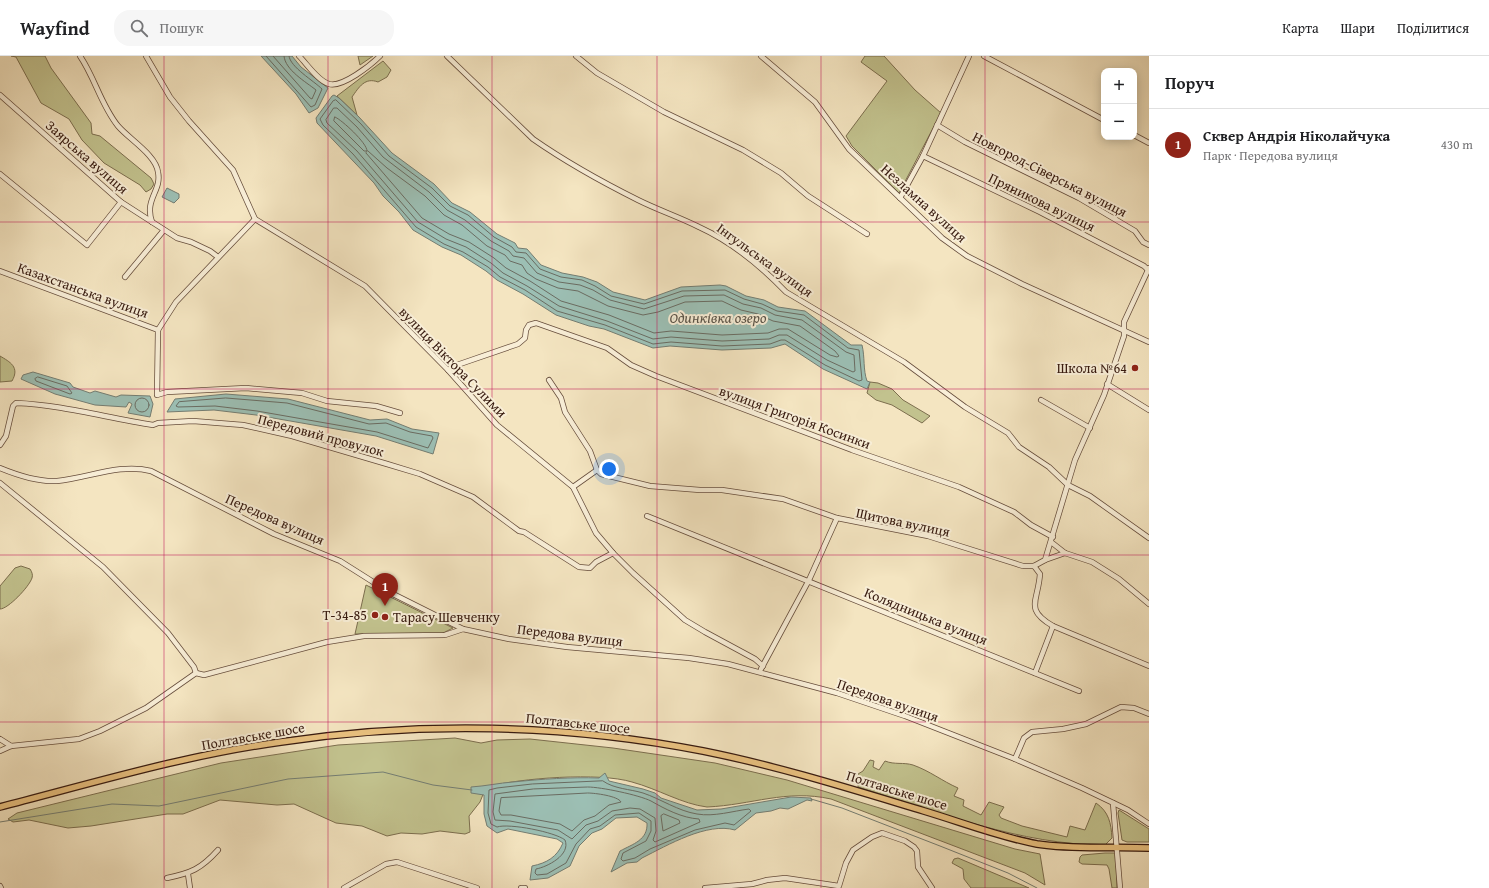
<!DOCTYPE html>
<html lang="uk">
<meta charset="utf-8">
<style>
:root{--surface:#fff;--page:#f6f6f6;--text:#202124;--muted:#757577;--line:#e0e0e0;--accent:#8f2418}
body{margin:0;font-family:"Gentium Book Plus",serif;background:var(--page);color:var(--text)}
.controls{position:absolute;right:12px;top:12px;display:grid;overflow:hidden;border-radius:8px;box-shadow:0 2px 10px #0003}
.controls button{width:36px;height:36px;display:grid;place-items:center;padding:0;border:0;border-bottom:1px solid var(--line);background:var(--surface);color:var(--text);font:20px sans-serif}
.you{position:absolute;left:609px;top:413px;width:14px;height:14px;margin:-10px;border:3px solid #fff;border-radius:50%;background:#1a73e8;box-shadow:0 0 0 6px #1a73e833}
.badge{display:grid;place-items:center;width:26px;height:26px;border-radius:50%;background:var(--accent);color:#fff;font-size:13px;font-weight:700}
.pin{position:absolute;translate:-50% -33px;filter:drop-shadow(0 1px 2px #0008)}
.pin::after{content:'';position:absolute;top:21px;width:14px;height:12px;background:inherit;clip-path:polygon(0 0,100% 0,50% 100%)}
.list{margin:0;padding:0;list-style:none}
h2{display:flex;justify-content:space-between;align-items:center;height:52px;margin:0;padding:0 16px;font-size:17px}
h2 small{font-size:13px;font-weight:400;color:var(--muted)}
.list li{display:grid;grid-template-columns:26px 1fr auto;gap:12px;align-items:center;box-sizing:border-box;height:72px;padding:0 16px;border-top:1px solid var(--line)}
.list b{display:block;font-size:15px;white-space:nowrap}
.list p{margin:0;font-size:13px;white-space:nowrap;color:var(--muted)}
.list em{font-size:13px;font-style:normal;color:var(--muted)}
.icon{flex:none;width:22px;height:22px;fill:none;stroke:currentColor;stroke-width:2;stroke-linecap:round;stroke-linejoin:round}
.map{position:relative;flex:none;width:1149px;height:832px;overflow:hidden}
header{display:flex;align-items:center;gap:24px;box-sizing:border-box;height:56px;padding:0 20px;background:var(--surface);border-bottom:1px solid var(--line)}
header strong{font-size:19px}
nav{display:flex;gap:22px;margin-inline-start:auto;font-size:14px}
.search{width:280px;height:36px;background:var(--page);display:flex;align-items:center;gap:10px;box-sizing:border-box;padding:0 14px;border-radius:16px;color:var(--muted);font-size:15px}
main{display:flex}
aside{flex:1;background:var(--surface)}
.map>svg:first-child{display:block}
.green{fill:#c2c28e;stroke:#7c6e4e}
.water{fill:#9cbfb4;stroke:#747d72}
.lines{fill:none;stroke-linecap:round;stroke-linejoin:round}
.shore{stroke:#6a6c62;stroke-width:1}
.stream{stroke:#747d72;stroke-width:1}
.minor-casing{stroke:#664d3c;stroke-width:6}
.major-casing{stroke:#371a0f;stroke-width:8}
.minor{stroke:#f8eed7;stroke-width:4.5}
.major{stroke:#eac280;stroke-width:5.5}
.grid{fill:none;stroke:#c2185b;stroke-width:1;stroke-opacity:0.55}
.poi-dot{fill:#8f2418;stroke:#f8eed7;stroke-width:1.5}
.labels{text-anchor:middle;stroke-width:4;stroke-linejoin:round;paint-order:stroke}
.street-label{font-size:14px;fill:#371a0f;stroke:#f8eed7}
.poi-label{font-size:14px;fill:#371a0f;stroke:#f8eed7;text-anchor:end}
.water-label{font-size:15px;font-style:italic;fill:#5a5449;stroke:#f8eed7}
</style>
<header>
<strong>Wayfind</strong>
<div class="search"><svg class="icon" aria-label="search" viewBox="0 0 24 24"><circle cx="10" cy="10" r="6"/><path d="M15 15l6 6"/></svg>Пошук</div>
<nav><a>Карта</a><a>Шари</a><a>Поділитися</a></nav>
</header>
<main>
<div class="map">
<svg width="1149" height="832" viewBox="0 0 1149 832">
<rect width="100%" height="100%" fill="#f4e5c1"/>
<filter id="stains"><feTurbulence type="fractalNoise" baseFrequency=".005" numOctaves="4"/><feColorMatrix values="0 0 0 0 .2 0 0 0 0 .09 0 0 0 0 .02 0 0 0 .5 -.17"/></filter>
<radialGradient id="worn" r=".72"><stop offset=".6" stop-color="#630" stop-opacity="0"/><stop offset="1" stop-color="#630" stop-opacity=".3"/></radialGradient>
<!-- green -->
<g class="green">
<path d="M 11,0 L 45,0 L 51,12 L 91,67 L 92,78 L 100,80 L 151,122 L 154,128 L 151,133 L 146,136 L 140,129 L 104,107 L 82,84 L 69,63 L 41,47 L 16,1 Z"/>
<path d="M 358,0 L 373,0 L 360,9 Z"/>
<path d="M 865,0 L 884,0 L 915,34 L 941,57 L 899,137 L 852,90 L 846,80 L 887,25 L 861,6 Z"/>
<path d="M 383,5 L 391,14 L 387,21 L 378,26 C 365,21 359,31 352,41 L 357,59 L 337,40 Z"/>
<path d="M 0,300 C 10,306 20,311 12,325 L 0,326 Z"/>
<path d="M 870,326 L 878,327 L 892,333 L 903,344 L 930,360 L 922,367 L 892,349 L 876,344 L 867,337 Z"/>
<path d="M 21,510 L 30,513 C 32,516 33,519 32,522 C 29,531 8,553 0,553 L 0,530 L 15,512 Z"/>
<path d="M 366,529 L 453,572 L 441,578 L 355,578 Z"/>
<path d="M 455,682 L 481,687 L 497,684 L 530,683 L 613,692 L 715,707 L 787,724 L 1015,793 L 1040,798 L 1045,829 L 1025,817 L 831,743 C 786,733 752,749 707,751 C 682,748 658,733 632,726 C 599,716 521,722 486,731 L 480,746 L 469,760 L 470,776 L 465,778 L 440,775 L 422,778 L 401,777 L 387,780 L 362,770 L 336,767 L 294,748 L 277,749 L 220,744 L 183,758 L 167,758 L 91,770 L 68,772 L 29,764 L 13,766 L 8,763 L 17,757 L 221,707 L 338,689 Z"/>
<path d="M 870,704 L 874,705 L 873,711 L 879,714 L 885,705 C 895,709 903,706 913,709 C 930,715 942,725 958,732 L 954,740 L 964,744 L 963,750 L 981,759 L 989,746 L 1004,751 L 999,759 L 1001,762 L 1022,770 L 1067,781 L 1070,770 L 1085,774 L 1096,747 C 1109,756 1111,767 1112,782 L 1105,789 C 1021,789 938,756 858,731 L 858,718 L 863,715 Z"/>
<path d="M 1119,754 L 1149,773 L 1149,786 L 1127,786 L 1122,784 L 1118,757 Z"/>
<path d="M 1105,797 L 1115,797 L 1117,800 L 1117,832 L 1112,832 L 1109,813 L 1107,809 L 1082,808 L 1079,806 L 1080,801 L 1082,799 Z"/>
<path d="M 958,802 L 1029,832 L 971,832 L 964,823 L 963,813 L 952,807 L 954,803 Z"/>
</g>
<!-- water -->
<g class="water">
<path d="M 261,0 L 292,0 L 301,11 L 328,32 L 318,52 L 309,57 L 296,38 Z"/>
<path d="M 334,39 L 339,42 L 359,61 L 392,97 L 434,128 L 452,147 L 470,156 L 497,178 L 515,187 L 518,192 L 527,193 L 541,209 L 562,217 L 583,221 L 597,226 L 613,236 L 645,244 L 681,231 L 720,229 L 726,230 L 746,240 L 764,244 L 778,251 L 805,255 L 851,289 L 862,289 C 865,301 863,314 867,325 L 870,326 L 867,333 L 823,313 L 785,288 L 771,292 L 722,294 L 670,290 L 653,292 L 604,273 L 589,270 L 556,259 L 523,238 L 497,224 L 486,215 L 461,199 L 442,191 L 413,174 L 399,156 L 383,140 L 374,127 L 317,67 L 316,62 L 332,40 Z"/>
<path d="M 167,132 L 179,138 L 179,142 L 174,147 L 162,141 Z"/>
<path d="M 33,316 L 70,327 L 73,331 L 90,337 L 95,335 L 116,341 L 121,339 L 150,340 L 153,348 L 150,361 L 128,357 L 132,348 L 129,346 L 126,351 L 95,349 L 55,338 L 21,323 L 23,319 Z"/>
<path d="M 226,338 L 288,343 L 370,364 L 387,363 L 412,373 L 439,377 L 433,398 L 376,380 L 256,359 L 214,354 L 167,356 L 175,343 Z"/>
<path d="M 605,717 L 609,725 L 643,733 L 655,737 L 661,742 L 697,754 L 721,753 L 791,741 L 811,742 L 812,745 L 807,744 L 788,753 L 780,752 L 771,755 L 756,757 L 735,774 C 707,766 668,789 642,802 L 637,806 L 627,807 L 611,816 L 620,795 C 633,788 648,784 647,767 L 637,761 L 616,762 L 602,773 L 592,777 L 579,790 L 570,810 L 548,822 L 530,824 L 532,810 C 547,807 557,801 563,787 L 557,783 L 508,773 L 497,777 L 487,770 L 484,758 L 484,739 L 471,737 L 471,731 C 486,730 499,727 513,726 C 542,723 571,721 599,722 Z"/>
</g>
<g class="lines">
<!-- shore -->
<g class="shore">
<path d="M 266,0 L 311,51 L 315,49 L 322,33 C 314,25 290,11 289,0"/>
<path d="M 273,0 L 310,42 L 312,43 L 316,34 C 306,26 285,14 284,0"/>
<path d="M 336,44 L 361,68 L 389,100 L 432,132 L 450,150 L 468,159 L 494,181 L 512,191 L 516,196 L 526,197 L 540,213 L 561,221 L 582,224 L 595,230 L 611,240 L 644,248 L 682,235 L 725,234 L 744,243 L 762,248 L 777,255 L 804,259 L 848,292 L 859,294 L 862,324 L 859,325 L 825,309 L 785,284 L 781,284 L 770,288 L 722,290 L 671,286 L 653,288 L 605,269 L 557,255 L 525,234 L 500,221 L 488,211 L 463,196 L 444,188 L 416,171 L 353,98 L 323,69 L 320,63 L 333,45 Z"/>
<path d="M 334,52 L 337,52 L 357,71 L 383,101 L 429,136 L 447,154 L 465,164 L 491,185 L 509,195 L 513,200 L 524,202 L 537,217 L 559,226 L 580,229 L 593,234 L 610,244 L 644,253 L 684,240 L 724,239 L 743,248 L 761,252 L 775,259 L 802,264 L 846,296 L 854,299 L 855,315 L 853,316 L 827,304 L 787,279 L 779,279 L 769,283 L 722,285 L 671,281 L 653,283 L 607,265 L 559,250 L 527,230 L 503,217 L 491,207 L 466,191 L 446,183 L 418,166 L 357,95 L 327,67 L 326,64 Z"/>
<path d="M 335,61 C 342,64 367,87 367,95 L 364,95 L 334,65 Z"/>
<path d="M 368,95 L 387,112 L 425,140 L 444,159 L 462,169 L 487,190 L 505,199 L 510,205 L 522,209 L 527,217 L 536,223 L 558,232 L 578,235 L 608,250 L 643,259 L 658,256 L 685,246 L 722,245 L 741,254 L 758,258 L 773,265 L 800,270 L 835,295 L 839,300 L 837,301 L 830,299 L 788,273 L 779,273 L 768,277 L 722,279 L 671,275 L 654,277 L 609,259 L 561,245 L 530,225 L 506,212 L 494,202 L 469,186 L 449,178 L 422,162 L 366,97 Z"/>
<path d="M 38,321 L 67,330 L 72,337 L 70,338 L 36,325 L 35,323 Z"/>
<path d="M 226,342 L 287,347 L 369,368 L 386,367 L 410,376 L 432,380 L 433,382 L 428,392 L 377,376 L 257,355 L 215,350 L 178,351 L 176,350 L 179,346 Z"/>
<circle cx="142" cy="349" r="7"/>
<path d="M 603,725 C 614,733 630,733 643,737 C 661,743 678,755 697,758 C 714,761 733,755 749,753 L 751,755 L 734,769 L 725,767 L 695,774 L 650,793 L 635,802 L 623,805 L 621,803 L 623,797 L 646,785 L 651,775 L 651,765 L 639,757 L 615,759 L 600,770 L 590,773 L 576,788 L 566,807 L 547,818 L 537,819 L 535,817 L 536,813 C 547,811 571,799 565,784 C 555,776 509,767 497,771 L 491,768 L 488,757 L 489,734 L 497,732 L 532,728 Z"/>
<path d="M 588,731 C 601,731 639,739 651,745 C 665,753 682,762 699,763 L 700,766 L 655,786 L 653,784 L 656,775 L 655,762 L 640,753 L 630,752 L 612,755 L 598,765 L 586,769 L 572,783 L 558,774 L 510,765 L 495,764 L 493,756 L 495,738 L 533,733 Z"/>
<path d="M 588,737 C 595,737 618,740 621,746 L 609,749 L 595,760 L 584,764 L 572,775 L 560,768 L 511,759 L 501,759 L 499,755 L 501,742 Z"/>
<path d="M 664,758 L 679,764 L 680,767 L 663,775 L 661,760 Z"/>
</g>
<!-- stream -->
<g class="stream">
<path d="M 811,743 L 842,752 L 940,790 L 1008,817 L 1037,832"/>
<path d="M 0,766 L 112,748 L 159,750 L 288,723 L 383,716 L 433,729 L 472,734"/>
</g>
<defs>
<g id="minor">
<path d="M 80,0 C 95,22 101,49 118,70 C 129,83 156,99 158,116 C 162,135 144,143 152,166"/>
<path d="M 146,0 L 170,41 L 189,65 L 233,114 L 255,163 L 365,230 L 448,314 L 497,369 L 573,431 L 596,477 L 613,497 L 633,517 L 685,564 L 705,576 L 755,603 L 763,610"/>
<path d="M 299,0 C 307,8 318,25 329,28 C 342,32 371,9 380,0"/>
<path d="M 447,0 L 533,83 C 566,106 602,126 638,144 C 658,154 679,161 699,171 C 732,186 761,210 786,236 L 904,306 L 965,351 L 1008,377 L 1019,391 L 1049,411 L 1068,429 L 1090,440 L 1149,482"/>
<path d="M 576,0 L 597,17 L 664,56 L 743,94 L 781,117 L 808,140 L 867,178"/>
<path d="M 761,0 L 815,46 L 849,93 L 942,182 L 967,200 L 1022,228 L 1149,286"/>
<path d="M 984,0 L 1104,64"/>
<path d="M 0,39 L 121,146 L 177,182 L 191,186 L 210,195 L 218,201"/>
<path d="M 937,69 L 965,86 L 1079,142 L 1135,175 L 1143,186 L 1149,189"/>
<path d="M 1134,79 L 1149,87"/>
<path d="M 923,100 L 1040,156 L 1144,210 L 1149,215"/>
<path d="M 0,118 L 87,189 L 121,146"/>
<path d="M 900,142 L 923,100 L 969,0"/>
<path d="M 0,215 L 158,274 L 157,339 L 167,336 L 246,332 L 302,337 L 327,345 L 376,350 L 400,357"/>
<path d="M 125,221 L 164,174"/>
<path d="M 158,274 L 176,246 L 255,163"/>
<path d="M 448,314 L 457,309 L 518,288 L 525,282 L 526,274 L 529,269 L 536,267 L 607,292 L 631,309 L 656,320 L 852,394 L 959,431 L 1014,456 L 1031,469 L 1053,481"/>
<path d="M 549,324 L 561,342 L 565,356 L 590,395 L 597,414 L 601,418 L 650,430 L 700,434 L 722,434 L 783,443 L 837,462 L 928,480 L 1023,510 L 1034,510 L 1045,504 L 1075,404 L 1104,339 L 1124,280 L 1124,266 L 1149,212"/>
<path d="M 1107,328 L 1149,354"/>
<path d="M 1041,344 L 1090,372"/>
<path d="M 0,389 L 6,380 L 13,350 L 16,347 C 63,349 107,362 153,369 L 158,367 L 193,365 L 243,369 L 292,380 L 387,408 L 420,418 L 473,441 L 519,475 L 524,476 L 579,511 L 590,512 L 596,506 L 613,497"/>
<path d="M 0,412 C 17,419 38,426 57,425 C 88,422 120,407 151,415 L 274,478 L 340,505 L 389,536 L 463,573 L 509,583 L 567,591 L 689,602 L 728,608 L 837,637 L 905,660 L 1015,703 L 1082,732 L 1128,754 L 1149,768"/>
<path d="M 0,427 L 103,511 L 168,577 L 194,611 L 196,617"/>
<path d="M 573,431 L 597,414"/>
<path d="M 647,460 L 1079,635"/>
<path d="M 1051,486 L 1065,497"/>
<path d="M 1045,504 L 1065,497 L 1092,506 L 1119,523 L 1149,548"/>
<path d="M 1034,510 L 1040,518 C 1038,546 1024,553 1053,570 L 1149,610"/>
<path d="M 761,613 L 809,524 L 837,462"/>
<path d="M 1035,617 L 1053,570"/>
<path d="M 0,683 L 11,690"/>
<path d="M 0,695 L 11,690 L 79,683 L 100,675 L 146,652 L 196,617 L 204,619 L 327,586 L 364,580 L 445,579 L 463,573"/>
<path d="M 1015,703 L 1024,682 L 1032,676 L 1063,673 L 1086,668 L 1121,651 L 1134,652 L 1149,658"/>
<path d="M 1113,747 L 1120,832"/>
<path d="M 188,818 L 190,832"/>
<path d="M 167,822 C 191,817 201,813 218,794"/>
<path d="M 0,830 L 1,832"/>
<path d="M 344,832 L 386,808 L 397,806 L 477,832"/>
<path d="M 521,832 L 525,832"/>
<path d="M 705,832 L 752,828 L 767,824 L 785,822 L 839,830 L 846,807 L 853,794 L 872,781 L 882,777 L 905,785 L 914,791 L 917,795 L 918,811 L 932,832"/>
</g>
<path id="major" d="M 0,751 C 93,727 186,699 281,686 C 420,665 565,668 703,695 C 778,710 851,733 924,755 C 961,766 999,781 1037,788 C 1075,794 1112,790 1149,792"/>
</defs>
<!-- minor casing -->
<use href="#minor" class="minor-casing"/>
<!-- major casing -->
<use href="#major" class="major-casing"/>
<!-- minor -->
<use href="#minor" class="minor"/>
<!-- major -->
<use href="#major" class="major"/>
</g>
<!-- grid -->
<path class="grid" d="M 164,0 L 164,832M 328,0 L 328,832M 492,0 L 492,832M 657,0 L 657,832M 821,0 L 821,832M 985,0 L 985,832M 0,166 L 1149,166M 0,333 L 1149,333M 0,499 L 1149,499M 0,666 L 1149,666"/>
<!-- markers -->
<g class="poi-dot">
<circle cx="1135" cy="312" r="4"/>
<circle cx="375" cy="559" r="4"/>
<circle cx="385" cy="561" r="4"/>
</g>
<g class="labels">
<!-- street labels -->
<g class="street-label">
<text transform="translate(87 101) rotate(41)" y="5">Заярська вулиця</text>
<text transform="translate(1050 118) rotate(27)" y="5">Новгород-Сіверська вулиця</text>
<text transform="translate(1042 146) rotate(26)" y="5">Пряникова вулиця</text>
<text transform="translate(924 147) rotate(42)" y="5">Незламна вулиця</text>
<text transform="translate(765 204) rotate(36)" y="5">Інгульська вулиця</text>
<text transform="translate(83 234) rotate(20)" y="5">Казахстанська вулиця</text>
<text transform="translate(453 306) rotate(46)" y="5">вулиця Віктора Сулими</text>
<text transform="translate(795 361) rotate(20)" y="5">вулиця Григорія Косинки</text>
<text transform="translate(321 379) rotate(15)" y="5">Передовий провулок</text>
<text transform="translate(275 463) rotate(24)" y="5">Передова вулиця</text>
<text transform="translate(903 466) rotate(12)" y="5">Щитова вулиця</text>
<text transform="translate(926 560) rotate(22)" y="5">Колядницька вулиця</text>
<text transform="translate(570 579) rotate(7)" y="5">Передова вулиця</text>
<text transform="translate(888 644) rotate(19)" y="5">Передова вулиця</text>
<text transform="translate(578 667) rotate(6)" y="5">Полтавське шосе</text>
<text transform="translate(253 680) rotate(-10)" y="5">Полтавське шосе</text>
<text transform="translate(897 734) rotate(17)" y="5">Полтавське шосе</text>
</g>
<!-- poi labels -->
<g class="poi-label">
<text x="1127" y="317">Школа №64</text>
<text x="367" y="564">Т-34-85</text>
<text x="393" y="566" text-anchor="start">Тарасу Шевченку</text>
</g>
<!-- water labels -->
<g class="water-label">
<text x="718" y="267">Одинківка озеро</text>
</g>
</g>
<rect width="100%" height="100%" filter="url(#stains)"/>
<rect width="100%" height="100%" fill="url(#worn)"/>
</svg>
<div class="controls">
<button>+</button>
<button>−</button>
</div>
<div class="you"></div>
<div class="pin badge" style="left:385px;top:550px">1</div>
</div>
<aside>
<h2>Поруч<small></small></h2>
<ul class="list">
<li><span class="badge">1</span><div><b>Сквер Андрія Ніколайчука</b><p>Парк · Передова вулиця</p></div><em>430 m</em></li>
</ul>
</aside>
</main>
